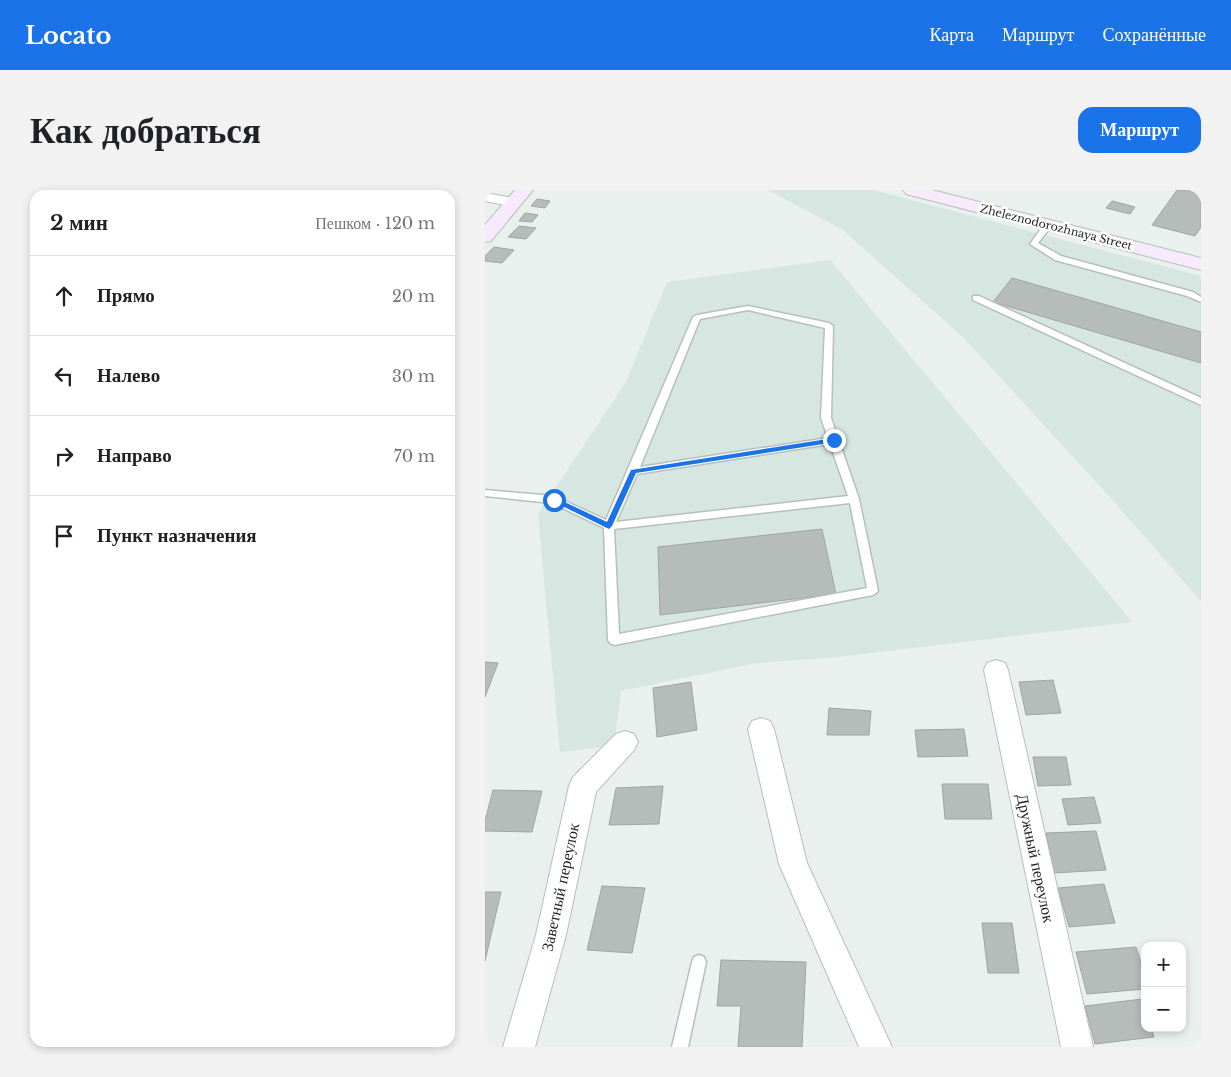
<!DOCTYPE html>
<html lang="ru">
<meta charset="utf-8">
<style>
:root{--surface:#fff;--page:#f2f2f2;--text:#202124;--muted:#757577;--line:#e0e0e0;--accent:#1a73e8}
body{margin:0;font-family:"Libre Baskerville",serif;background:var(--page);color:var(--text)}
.controls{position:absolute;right:15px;bottom:15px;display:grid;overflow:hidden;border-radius:10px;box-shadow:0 2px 8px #0003}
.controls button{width:45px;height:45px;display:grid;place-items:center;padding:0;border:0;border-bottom:1px solid var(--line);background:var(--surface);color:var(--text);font:25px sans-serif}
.stop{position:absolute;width:15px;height:15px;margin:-11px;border:4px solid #1a73e8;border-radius:50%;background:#fff}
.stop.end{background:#1a73e8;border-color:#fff;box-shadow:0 1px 5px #0008}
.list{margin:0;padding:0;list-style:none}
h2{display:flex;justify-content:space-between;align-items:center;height:65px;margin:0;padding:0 20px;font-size:21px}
h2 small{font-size:16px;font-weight:400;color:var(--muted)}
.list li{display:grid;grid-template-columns:32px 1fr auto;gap:15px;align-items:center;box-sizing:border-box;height:80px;padding:0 20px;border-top:1px solid var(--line)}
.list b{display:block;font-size:19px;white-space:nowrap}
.list em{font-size:16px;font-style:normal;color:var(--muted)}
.icon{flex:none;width:28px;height:28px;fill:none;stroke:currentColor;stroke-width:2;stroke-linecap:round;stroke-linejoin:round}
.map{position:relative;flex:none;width:716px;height:857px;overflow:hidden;border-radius:15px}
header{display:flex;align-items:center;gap:30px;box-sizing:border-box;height:70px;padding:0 25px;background:var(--accent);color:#fff}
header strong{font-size:24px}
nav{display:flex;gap:28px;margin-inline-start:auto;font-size:18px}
.intro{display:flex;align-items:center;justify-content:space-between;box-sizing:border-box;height:120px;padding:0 30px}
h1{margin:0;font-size:35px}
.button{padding:12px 22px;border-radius:15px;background:var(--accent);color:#fff;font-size:18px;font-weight:700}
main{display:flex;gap:30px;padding:0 30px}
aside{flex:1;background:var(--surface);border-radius:15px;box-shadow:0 2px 8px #0003}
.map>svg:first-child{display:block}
.built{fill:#d6e6e0}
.building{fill:#b5bcb9;stroke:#9ea5a2}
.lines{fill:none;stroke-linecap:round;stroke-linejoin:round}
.lane-casing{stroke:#b7bfbc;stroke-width:3}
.street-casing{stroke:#b7bfbc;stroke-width:2}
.secondary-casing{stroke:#b7bfbc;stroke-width:2}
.lane{fill:#fff;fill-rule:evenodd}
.street{fill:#fff;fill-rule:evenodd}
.secondary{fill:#f7eafc;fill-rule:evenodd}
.route{fill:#1a73e8}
.labels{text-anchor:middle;stroke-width:5;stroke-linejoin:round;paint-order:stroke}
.far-street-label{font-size:11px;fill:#1f2221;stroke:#fff}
.near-street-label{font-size:16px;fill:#1f2221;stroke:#fff}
</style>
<header>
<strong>Locato</strong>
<nav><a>Карта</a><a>Маршрут</a><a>Сохранённые</a></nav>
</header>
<div class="intro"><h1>Как добраться</h1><a class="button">Маршрут</a></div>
<main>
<aside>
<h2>2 мин<small>Пешком · 120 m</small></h2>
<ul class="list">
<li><svg class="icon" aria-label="ahead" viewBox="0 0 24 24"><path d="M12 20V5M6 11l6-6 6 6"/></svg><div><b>Прямо</b></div><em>20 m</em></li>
<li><svg class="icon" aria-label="left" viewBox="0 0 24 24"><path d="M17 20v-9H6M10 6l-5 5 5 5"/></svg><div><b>Налево</b></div><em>30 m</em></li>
<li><svg class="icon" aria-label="right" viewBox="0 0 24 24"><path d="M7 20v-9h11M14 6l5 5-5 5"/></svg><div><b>Направо</b></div><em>70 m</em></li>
<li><svg class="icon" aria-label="arrive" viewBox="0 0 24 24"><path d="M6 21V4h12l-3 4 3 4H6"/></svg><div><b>Пункт назначения</b></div></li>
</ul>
</aside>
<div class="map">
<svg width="716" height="857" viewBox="0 0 716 857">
<rect width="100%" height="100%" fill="#e9f0ed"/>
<!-- built -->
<g class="built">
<path d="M 283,0 L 388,0 L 716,86 L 716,411 L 624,306 L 480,149 L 358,40 Z"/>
<path d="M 345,70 L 647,432 L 352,467 L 271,473 L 136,501 L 129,556 L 75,562 L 53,324 L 141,192 L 182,92 Z"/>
</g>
<!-- building -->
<g class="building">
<path d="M 692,0 L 716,0 L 716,37 L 710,46 L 667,35 Z"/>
<path d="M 52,9 L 65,11 L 60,18 L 46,16 Z"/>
<path d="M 627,11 L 650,17 L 645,24 L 621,18 Z"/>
<path d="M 40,23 L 53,25 L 47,32 L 34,31 Z"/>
<path d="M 34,36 L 51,38 L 41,49 L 23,47 Z"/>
<path d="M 9,57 L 29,60 L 17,73 L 0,71 L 0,66 Z"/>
<path d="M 527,88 L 716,142 L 716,173 L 508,112 Z"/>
<path d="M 337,339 L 351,404 L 175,425 L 173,357 Z"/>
<path d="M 0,472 L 13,473 L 0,507 Z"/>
<path d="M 568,490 L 576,523 L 541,525 L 534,492 Z"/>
<path d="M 206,492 L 212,540 L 172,547 L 168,498 Z"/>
<path d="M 344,518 L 386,521 L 384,545 L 342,545 Z"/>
<path d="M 479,539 L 483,566 L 433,567 L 430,540 Z"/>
<path d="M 548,567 L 581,567 L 586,595 L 553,596 Z"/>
<path d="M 457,594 L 503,594 L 507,629 L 460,629 Z"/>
<path d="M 178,596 L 174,634 L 124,635 L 131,598 Z"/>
<path d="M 8,600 L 57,601 L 47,642 L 0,641 L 0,631 Z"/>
<path d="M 609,607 L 616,633 L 583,635 L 577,609 Z"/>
<path d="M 611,641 L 621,680 L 569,683 L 561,643 Z"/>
<path d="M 619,694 L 630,733 L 584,737 L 573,698 Z"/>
<path d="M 117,696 L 160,698 L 147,763 L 102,760 Z"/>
<path d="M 0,702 L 16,702 L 0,771 Z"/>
<path d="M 497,733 L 527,733 L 534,783 L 503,783 Z"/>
<path d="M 651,757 L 660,785 L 660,799 L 602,804 L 591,762 Z"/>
<path d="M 236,770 L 321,772 L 317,857 L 253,857 L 256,816 L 232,816 Z"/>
<path d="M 657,809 L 660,817 L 660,838 L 666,838 L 669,847 L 610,854 L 600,816 Z"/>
</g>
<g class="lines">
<defs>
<g id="lane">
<path d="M 560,33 L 567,35 L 553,53 L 576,66 L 708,102 L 716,107 L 716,112 L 702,106 L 570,70 L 545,54 Z"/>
<path d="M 488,106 L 494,106 L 716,208 L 716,215 L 488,110 Z"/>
<path d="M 263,116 L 344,133 L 348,136 L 346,228 L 374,309 L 393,401 L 388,405 L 129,455 L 125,453 L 123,450 L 119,338 L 67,313 L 0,306 L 0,300 L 69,306 L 121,330 L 208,127 L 212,125 ZM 263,120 L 340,138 L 336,228 L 343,248 L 155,277 L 215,129 ZM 345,254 L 363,306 L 131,332 L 152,284 ZM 365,313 L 382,398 L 134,444 L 129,339 Z"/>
<path d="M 214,765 L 219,767 L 221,772 L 203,857 L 187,857 L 207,772 L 209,767 Z"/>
</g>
<g id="street">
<path d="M 0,3 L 34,9 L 37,12 L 34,15 L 29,17 L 0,11 Z"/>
<path d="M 511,470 L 520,473 L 523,480 L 608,857 L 576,857 L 499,480 L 502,473 Z"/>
<path d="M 276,528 L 285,531 L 289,539 L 322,673 L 407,857 L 374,857 L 294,674 L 263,539 L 267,531 Z"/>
<path d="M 140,541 L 149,544 L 153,552 L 149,560 L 111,602 L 81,745 L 50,857 L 18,857 L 51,745 L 84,596 L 88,587 L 131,544 Z"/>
</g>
<g id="secondary">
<path d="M 30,0 L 48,0 L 6,51 L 0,52 L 0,35 Z"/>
<path d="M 418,0 L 447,0 L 716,68 L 716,80 L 421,4 Z"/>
</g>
</defs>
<!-- lane casing -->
<use href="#lane" class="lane-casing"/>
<!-- street casing -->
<use href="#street" class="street-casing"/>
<!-- secondary casing -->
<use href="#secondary" class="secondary-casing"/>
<!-- lane -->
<use href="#lane" class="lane"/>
<!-- street -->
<use href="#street" class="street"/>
<!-- secondary -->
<use href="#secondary" class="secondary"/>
</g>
<!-- route -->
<path class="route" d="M 349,248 L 351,249 L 351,252 L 151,283 L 127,336 L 124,339 L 65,310 L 71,308 L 122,332 L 146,280 Z"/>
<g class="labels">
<!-- far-street labels -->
<g class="far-street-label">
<text transform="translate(571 37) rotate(14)" y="4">Zheleznodorozhnaya Street</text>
</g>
<!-- near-street labels -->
<g class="near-street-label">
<text transform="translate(551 668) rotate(78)" y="6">Дружный переулок</text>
<text transform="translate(75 697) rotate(-78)" y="6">Заветный переулок</text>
</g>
</g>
</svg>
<div class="controls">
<button>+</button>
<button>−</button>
</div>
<div class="stop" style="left:69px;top:310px"></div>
<div class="stop end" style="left:349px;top:250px"></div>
</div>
</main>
